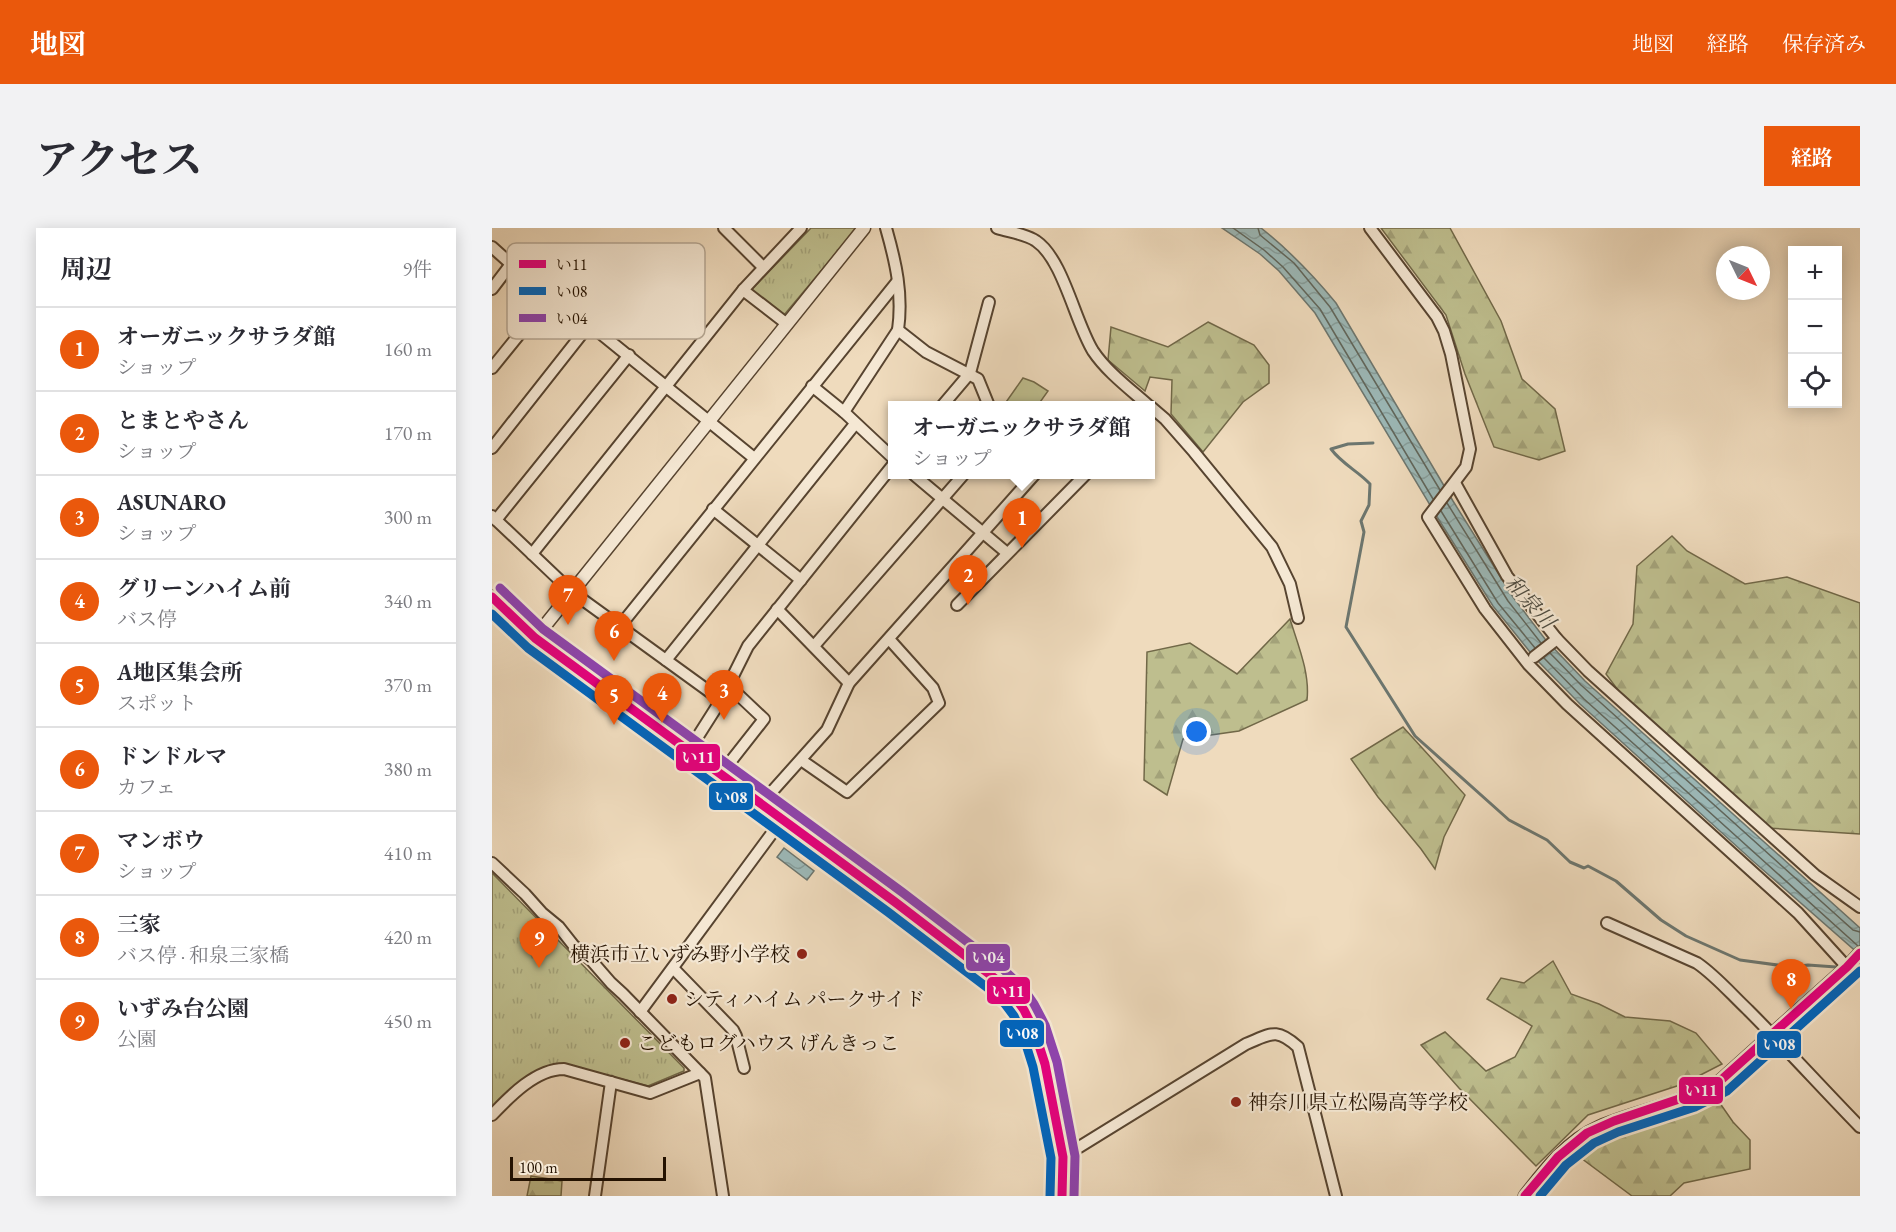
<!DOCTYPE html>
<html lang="ja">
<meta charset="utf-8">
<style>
:root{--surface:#fff;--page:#f2f2f3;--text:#2b2b33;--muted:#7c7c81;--line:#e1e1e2;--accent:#ea580c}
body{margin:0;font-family:"EB Garamond","Noto Serif JP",serif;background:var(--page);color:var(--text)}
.controls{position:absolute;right:18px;top:18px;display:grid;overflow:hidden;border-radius:0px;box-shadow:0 3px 15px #0003}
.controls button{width:54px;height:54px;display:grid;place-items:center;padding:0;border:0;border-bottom:2px solid var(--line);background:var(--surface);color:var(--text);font:30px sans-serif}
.compass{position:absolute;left:1224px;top:18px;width:54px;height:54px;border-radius:50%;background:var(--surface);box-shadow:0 3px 15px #0003;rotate:133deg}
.scale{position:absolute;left:18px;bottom:15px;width:156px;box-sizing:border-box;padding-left:6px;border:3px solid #241201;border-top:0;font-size:16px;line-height:21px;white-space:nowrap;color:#241201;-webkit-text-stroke:4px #f5e8d4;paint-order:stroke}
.you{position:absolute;left:705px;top:504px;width:21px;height:21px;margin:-15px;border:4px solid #fff;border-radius:50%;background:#1a73e8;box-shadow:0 0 0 9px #1a73e833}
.badge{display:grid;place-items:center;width:39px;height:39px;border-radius:50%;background:var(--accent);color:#fff;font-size:20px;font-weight:700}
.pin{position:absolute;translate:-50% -50px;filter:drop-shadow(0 2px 3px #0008)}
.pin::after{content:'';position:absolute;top:32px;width:21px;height:18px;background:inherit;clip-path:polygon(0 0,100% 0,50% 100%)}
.popup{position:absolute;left:396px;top:173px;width:267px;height:78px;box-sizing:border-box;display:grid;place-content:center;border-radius:0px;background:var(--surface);filter:drop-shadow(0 2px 4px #0005);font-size:20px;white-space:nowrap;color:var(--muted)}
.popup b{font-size:22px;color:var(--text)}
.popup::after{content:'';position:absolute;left:50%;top:100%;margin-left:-12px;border:12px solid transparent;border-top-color:var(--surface)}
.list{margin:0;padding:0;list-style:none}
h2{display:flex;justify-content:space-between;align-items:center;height:78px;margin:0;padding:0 24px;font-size:26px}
h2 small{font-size:20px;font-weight:400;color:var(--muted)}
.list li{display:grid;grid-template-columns:39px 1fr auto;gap:18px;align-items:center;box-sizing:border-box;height:84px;padding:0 24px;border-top:2px solid var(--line)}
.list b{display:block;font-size:22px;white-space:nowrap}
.list p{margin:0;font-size:20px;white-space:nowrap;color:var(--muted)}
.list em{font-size:20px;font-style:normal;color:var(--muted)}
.icon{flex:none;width:33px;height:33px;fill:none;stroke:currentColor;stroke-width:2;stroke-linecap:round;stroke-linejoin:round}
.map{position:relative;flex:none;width:1368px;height:968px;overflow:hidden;border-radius:0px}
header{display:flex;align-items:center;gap:36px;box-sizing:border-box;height:84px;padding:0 30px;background:var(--accent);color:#fff}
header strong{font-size:28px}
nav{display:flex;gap:33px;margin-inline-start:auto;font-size:21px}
.intro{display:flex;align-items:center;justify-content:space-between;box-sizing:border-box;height:144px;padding:0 36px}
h1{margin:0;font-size:42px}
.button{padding:15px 27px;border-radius:0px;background:var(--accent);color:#fff;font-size:21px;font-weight:700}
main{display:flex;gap:36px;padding:0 36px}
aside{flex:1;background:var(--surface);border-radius:0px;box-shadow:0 3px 15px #0003}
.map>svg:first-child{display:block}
.grass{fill:#bebe8e;stroke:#716848;stroke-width:1.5}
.forest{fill:url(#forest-firs);stroke:#716848;stroke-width:1.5}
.park{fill:url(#park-tufts);stroke:#716848;stroke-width:1.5}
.water{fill:url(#water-waves);stroke:#6c766f;stroke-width:1.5}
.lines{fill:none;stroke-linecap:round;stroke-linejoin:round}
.shore{stroke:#60665c;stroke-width:1.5}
.stream{stroke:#6c766f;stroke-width:3}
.minor-casing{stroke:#574430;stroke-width:14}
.tertiary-casing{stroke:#574430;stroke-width:15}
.minor{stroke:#f5e8d4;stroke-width:10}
.tertiary{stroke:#f5e8d4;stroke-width:12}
.bus-1-casing{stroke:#f5e8d4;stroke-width:14}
.bus-2-casing{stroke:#f5e8d4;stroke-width:14}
.bus-3-casing{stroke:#f5e8d4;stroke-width:14}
.bus-1{stroke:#e5007d;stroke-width:9}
.bus-2{stroke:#0065bd;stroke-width:9}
.bus-3{stroke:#8e44ad;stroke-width:9}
.poi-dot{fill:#8f2418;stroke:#f5e8d4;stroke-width:2}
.labels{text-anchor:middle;stroke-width:4.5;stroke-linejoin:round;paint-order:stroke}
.poi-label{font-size:20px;fill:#241201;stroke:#f5e8d4;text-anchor:start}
.water-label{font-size:21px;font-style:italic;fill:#4e4c41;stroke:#f5e8d4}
.key{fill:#f5e8d4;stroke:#b6a895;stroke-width:1.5}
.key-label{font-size:16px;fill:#241201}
.line-badge{stroke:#f5e8d4;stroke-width:2}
.badge-label{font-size:16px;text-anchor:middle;font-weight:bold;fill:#fff}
</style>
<header>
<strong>地図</strong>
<nav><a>地図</a><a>経路</a><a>保存済み</a></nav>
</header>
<div class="intro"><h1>アクセス</h1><a class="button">経路</a></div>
<main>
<aside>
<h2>周辺<small>9件</small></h2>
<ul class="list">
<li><span class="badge">1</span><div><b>オーガニックサラダ館</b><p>ショップ</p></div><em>160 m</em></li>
<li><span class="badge">2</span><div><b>とまとやさん</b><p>ショップ</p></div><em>170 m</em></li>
<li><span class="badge">3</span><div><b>ASUNARO</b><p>ショップ</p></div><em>300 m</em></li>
<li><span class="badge">4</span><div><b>グリーンハイム前</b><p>バス停</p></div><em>340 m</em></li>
<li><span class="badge">5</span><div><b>A地区集会所</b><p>スポット</p></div><em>370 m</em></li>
<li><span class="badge">6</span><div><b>ドンドルマ</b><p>カフェ</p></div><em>380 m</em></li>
<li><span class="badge">7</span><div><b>マンボウ</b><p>ショップ</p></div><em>410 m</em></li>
<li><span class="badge">8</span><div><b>三家</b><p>バス停 · 和泉三家橋</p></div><em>420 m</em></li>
<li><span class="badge">9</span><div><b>いずみ台公園</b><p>公園</p></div><em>450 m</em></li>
</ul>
</aside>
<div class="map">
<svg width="1368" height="968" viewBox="0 0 1368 968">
<defs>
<pattern id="forest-firs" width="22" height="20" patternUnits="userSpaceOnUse" patternTransform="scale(1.5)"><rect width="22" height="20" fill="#bebe8e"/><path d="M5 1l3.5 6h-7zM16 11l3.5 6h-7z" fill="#a3a279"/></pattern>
<pattern id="park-tufts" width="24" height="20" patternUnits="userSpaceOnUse" patternTransform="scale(1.5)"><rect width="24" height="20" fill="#bebe8e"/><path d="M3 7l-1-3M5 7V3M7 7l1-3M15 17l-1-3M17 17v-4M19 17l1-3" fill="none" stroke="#a3a279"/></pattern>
<pattern id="water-waves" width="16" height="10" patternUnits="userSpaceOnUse" patternTransform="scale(1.5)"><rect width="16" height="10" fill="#9cb9b8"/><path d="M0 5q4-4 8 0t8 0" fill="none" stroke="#869e9c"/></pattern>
</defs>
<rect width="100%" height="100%" fill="#efdbbd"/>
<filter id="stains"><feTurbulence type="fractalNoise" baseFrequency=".00333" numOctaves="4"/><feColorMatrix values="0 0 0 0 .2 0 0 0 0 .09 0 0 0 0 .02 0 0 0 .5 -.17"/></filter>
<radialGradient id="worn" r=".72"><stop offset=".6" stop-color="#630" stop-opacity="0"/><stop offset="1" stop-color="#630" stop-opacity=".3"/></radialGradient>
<!-- grass -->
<path class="grass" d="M 531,150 L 542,154 L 556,163 L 546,177 L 512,177 Z"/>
<!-- forest -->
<g class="forest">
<path d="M 889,0 L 958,0 L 1009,93 L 1030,151 L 1063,181 L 1073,223 L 1047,232 L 1002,219 L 973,146 L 954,87 Z"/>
<path d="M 716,94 L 762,117 L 777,137 L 777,155 L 751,174 L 711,224 L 679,186 L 680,152 L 658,149 L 653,163 L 616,132 L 619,99 L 676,119 Z"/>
<path d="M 1180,308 L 1195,323 L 1253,356 L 1295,349 L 1368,375 L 1368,606 L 1275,600 L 1152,497 L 1114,446 L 1141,396 L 1145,338 Z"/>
<path d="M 798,391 C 806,417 818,445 815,472 L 747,503 L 691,511 L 675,567 L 652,552 L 655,424 L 698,415 L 745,446 Z"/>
<path d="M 911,499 L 973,567 L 952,609 L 943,641 L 929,621 L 886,569 L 859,531 Z"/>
<path d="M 1061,733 L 1079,766 L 1107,776 L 1133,789 L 1178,793 L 1204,805 L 1230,836 L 1191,856 L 1096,887 L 1044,938 L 967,860 L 929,817 L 953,804 L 994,843 L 1023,829 L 1040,798 L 995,771 L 1009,750 L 1032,755 Z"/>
<path d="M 1225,871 L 1241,894 L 1258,912 L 1258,941 L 1192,955 L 1178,968 L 1140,968 L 1089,930 L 1125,905 Z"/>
<path d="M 39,948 L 70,953 L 69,968 L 35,968 Z"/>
</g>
<!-- park -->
<g class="park">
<path d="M 319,0 L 365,0 L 292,87 L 261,66 L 260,61 Z"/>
<path d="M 0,645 L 192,840 L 192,843 L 156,858 L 73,836 C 44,836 20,862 0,880 Z"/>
</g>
<!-- water -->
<g class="water">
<path d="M 730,0 L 769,0 C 798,23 821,47 844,75 L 961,273 L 1021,369 L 1053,411 L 1093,453 L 1368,700 L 1368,727 L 1262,634 L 1088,476 L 1042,429 L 1001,378 L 947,292 L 823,85 L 787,43 L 768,26 Z"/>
<path d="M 292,620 L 322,643 L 315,652 L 285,629 Z"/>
</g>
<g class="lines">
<!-- shore -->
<g class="shore">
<path d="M 741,0 L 772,22 L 791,39 L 828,81 L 941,271"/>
<path d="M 766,0 L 768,7 L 802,35 L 838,79 L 948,262"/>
<path d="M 955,275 L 1016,373 L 1049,415"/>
<path d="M 949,283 L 1006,375 L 1043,420"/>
<path d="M 1058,425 L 1089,457 L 1361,702 L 1368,704"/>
<path d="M 1052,430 L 1092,471 L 1366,718"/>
</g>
<!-- stream -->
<path class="stream" d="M 881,215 L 856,216 L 839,221 C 850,236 866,243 878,256 L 877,277 L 869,293 L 872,304 L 854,399 L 923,508 L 1017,592 L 1055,612 L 1078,634 L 1092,640 L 1096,638 L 1124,653 L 1169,692 L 1194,708 L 1248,732 L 1300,739 L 1316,737 L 1344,739"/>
<defs>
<g id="minor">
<path d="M 232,0 L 271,39"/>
<path d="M 394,0 C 404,35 411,66 406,102 L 434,124 L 486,151 L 497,178"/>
<path d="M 505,0 C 517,4 534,6 544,13 C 571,31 583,94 601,123 C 615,144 638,161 657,178"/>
<path d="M 878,0 L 945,89 L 952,103 L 959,126 L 978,221 L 974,239 L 936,289 L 993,381 L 1036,436 L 1075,476 L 1306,685 L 1355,739"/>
<path d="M 0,19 L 19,36 L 60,66 L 262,230"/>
<path d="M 0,61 L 19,36"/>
<path d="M 251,62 L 295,96"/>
<path d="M 0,140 L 60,66"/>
<path d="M 320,158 L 352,184 L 401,230"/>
<path d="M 450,178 L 478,145 L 497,74"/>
<path d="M 659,179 L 673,191 L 702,224 L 780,319 L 798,356 L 806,390"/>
<path d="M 352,184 L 406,102"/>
<path d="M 0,220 L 97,97"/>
<path d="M 421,246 L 515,325"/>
<path d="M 963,255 L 1015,348 L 1065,411 L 1096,443 L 1323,647 L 1368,679"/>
<path d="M 221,281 L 309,352"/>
<path d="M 0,288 L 80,364 L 229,472"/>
<path d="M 4,292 L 137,127"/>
<path d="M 40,326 L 251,62 L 309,0"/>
<path d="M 465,377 L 594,246"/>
<path d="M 285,381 L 357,455"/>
<path d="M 128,398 L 405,54"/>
<path d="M 322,418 L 472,246"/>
<path d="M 1042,429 L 1065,411"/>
<path d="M 174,432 L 363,196"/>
<path d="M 196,524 L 229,472 L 256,418 L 401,237"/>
<path d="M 309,532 L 355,564 L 447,475 L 441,460 L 397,411"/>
<path d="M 228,547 L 272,491 L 237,458"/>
<path d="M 268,577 L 335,502 L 357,455 L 543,246"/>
<path d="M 0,635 L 33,666 L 50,685 L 67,699 L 82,718 L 99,732 L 119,755 L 131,766 L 213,850 L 231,968"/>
<path d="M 1115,695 L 1205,735 C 1224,748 1239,766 1256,782 C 1294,820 1330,860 1368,899"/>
<path d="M 181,740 L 241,802 L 244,808 L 252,840"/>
<path d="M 148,784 L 289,593"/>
<path d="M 0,887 C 18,868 44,841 72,841 L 158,865 L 208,845"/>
<path d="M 571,929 L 754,816 C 779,806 784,799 806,819 L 844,968"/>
<path d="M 103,968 L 119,854"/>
</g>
<g id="tertiary">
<path d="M 0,369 L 43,410 L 403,674 L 505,752 L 522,768 L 532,782 L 542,802 L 553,836 L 571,929 L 570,968"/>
<path d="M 43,410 L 372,0"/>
<path d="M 1033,968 C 1053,942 1075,913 1107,899 C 1147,882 1190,876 1228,853 L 1355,739 L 1368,725"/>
</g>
</defs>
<!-- minor casing -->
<use href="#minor" class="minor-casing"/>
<!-- tertiary casing -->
<use href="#tertiary" class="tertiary-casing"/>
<!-- minor -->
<use href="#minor" class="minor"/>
<!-- tertiary -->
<use href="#tertiary" class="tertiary"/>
<defs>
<g id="bus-1">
<path d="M 0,369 L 43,410 L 403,674 L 505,752 L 522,768 L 532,782 L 542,802 L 553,836 L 571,929 L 570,968"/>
<path d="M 1033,968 L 1066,929 L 1095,905 L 1122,893 L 1199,867 L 1228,853 L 1355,739 L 1368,725"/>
</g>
<g id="bus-2">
<path d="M 0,386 L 36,420 L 396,684 L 497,761 L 513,776 L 522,788 L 531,807 L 541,839 L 559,930 L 558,968"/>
<path d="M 1048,968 L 1074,937 L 1102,915 L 1126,904 L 1203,879 L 1235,863 L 1368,743"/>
</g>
<path id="bus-3" d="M 8,360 L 51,401 L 410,664 L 512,742 L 531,760 L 542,776 L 553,797 L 565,834 L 583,928 L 582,968"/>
</defs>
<!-- bus-1 casing -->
<use href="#bus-1" class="bus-1-casing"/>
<!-- bus-2 casing -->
<use href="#bus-2" class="bus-2-casing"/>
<!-- bus-3 casing -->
<use href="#bus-3" class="bus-3-casing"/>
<!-- bus-1 -->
<use href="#bus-1" class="bus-1"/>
<!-- bus-2 -->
<use href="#bus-2" class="bus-2"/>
<!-- bus-3 -->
<use href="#bus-3" class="bus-3"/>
</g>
<!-- markers -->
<g class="poi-dot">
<circle cx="310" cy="726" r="6"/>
<circle cx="180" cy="771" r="6"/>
<circle cx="133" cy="815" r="6"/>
<circle cx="744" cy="874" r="6"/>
</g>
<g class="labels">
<!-- poi labels -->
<g class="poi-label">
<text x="298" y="733" text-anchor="end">横浜市立いずみ野小学校</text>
<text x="192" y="778">シティハイム パークサイド</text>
<text x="145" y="822">こどもログハウス げんきっこ</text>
<text x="756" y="881">神奈川県立松陽高等学校</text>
</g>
<!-- water labels -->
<g class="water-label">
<text transform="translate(1038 374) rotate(48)" y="7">和泉川</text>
</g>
</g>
<!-- legend -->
<rect x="15" y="15" width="198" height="96" rx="9" class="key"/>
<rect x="27" y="32" width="27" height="8" fill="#e5007d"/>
<rect x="27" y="59" width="27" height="8" fill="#0065bd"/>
<rect x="27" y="86" width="27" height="8" fill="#8e44ad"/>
<g class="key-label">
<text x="64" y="42">い11</text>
<text x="64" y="69">い08</text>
<text x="64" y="96">い04</text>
</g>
<g class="line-badge">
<rect x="183" y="515" width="46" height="29" rx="6" fill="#e5007d"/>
<rect x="216" y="554" width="46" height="29" rx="6" fill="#0065bd"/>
<rect x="473" y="715" width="46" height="29" rx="6" fill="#8e44ad"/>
<rect x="494" y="748" width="45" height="29" rx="6" fill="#e5007d"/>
<rect x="507" y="791" width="46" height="29" rx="6" fill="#0065bd"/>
<rect x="1264" y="802" width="46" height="29" rx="6" fill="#0065bd"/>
<rect x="1186" y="848" width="46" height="29" rx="6" fill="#e5007d"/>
</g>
<g class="badge-label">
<text x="206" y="535">い11</text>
<text x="239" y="575">い08</text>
<text x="496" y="735">い04</text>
<text x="516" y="769">い11</text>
<text x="530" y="811">い08</text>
<text x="1287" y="822">い08</text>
<text x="1209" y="868">い11</text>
</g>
<rect width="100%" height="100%" filter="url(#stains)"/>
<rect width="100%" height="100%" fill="url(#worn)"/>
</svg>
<div class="controls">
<button>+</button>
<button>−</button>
<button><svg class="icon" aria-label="locate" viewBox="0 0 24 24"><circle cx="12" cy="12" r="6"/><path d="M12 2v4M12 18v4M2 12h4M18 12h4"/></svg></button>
</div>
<svg class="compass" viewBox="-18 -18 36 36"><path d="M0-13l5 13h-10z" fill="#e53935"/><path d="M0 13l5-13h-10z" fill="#7c7c81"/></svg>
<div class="scale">100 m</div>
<div class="you"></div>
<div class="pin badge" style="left:530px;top:320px">1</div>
<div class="popup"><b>オーガニックサラダ館</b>ショップ</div>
<div class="pin badge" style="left:476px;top:377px">2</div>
<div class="pin badge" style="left:232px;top:492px">3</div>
<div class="pin badge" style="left:170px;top:495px">4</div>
<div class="pin badge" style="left:122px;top:497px">5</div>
<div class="pin badge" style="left:122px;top:433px">6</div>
<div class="pin badge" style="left:76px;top:397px">7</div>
<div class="pin badge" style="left:1299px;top:781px">8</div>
<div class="pin badge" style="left:47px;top:740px">9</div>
</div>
</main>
